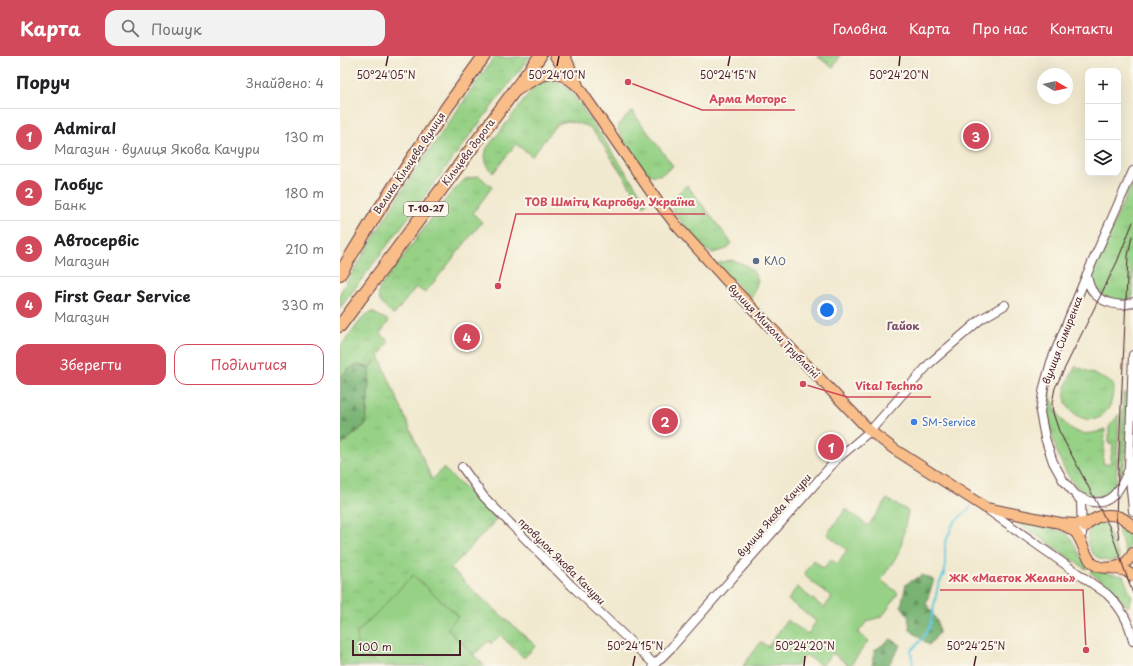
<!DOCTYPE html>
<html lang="uk">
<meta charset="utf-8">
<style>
:root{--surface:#fff;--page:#f2f2f2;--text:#202124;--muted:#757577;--line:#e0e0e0;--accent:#d1495b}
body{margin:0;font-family:"Playpen Sans",sans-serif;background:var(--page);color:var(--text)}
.controls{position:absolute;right:12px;top:12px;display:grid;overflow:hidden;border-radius:8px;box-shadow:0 4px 16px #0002}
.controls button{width:36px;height:36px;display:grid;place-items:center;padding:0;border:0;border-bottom:1px solid var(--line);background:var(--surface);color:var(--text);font:20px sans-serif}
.compass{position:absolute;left:697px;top:12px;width:36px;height:36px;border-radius:50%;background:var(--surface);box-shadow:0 4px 16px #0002;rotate:99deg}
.scale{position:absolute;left:12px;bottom:10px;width:109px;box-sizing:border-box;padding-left:4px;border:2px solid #4a1f2b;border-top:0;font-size:11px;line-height:14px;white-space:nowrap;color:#4a1f2b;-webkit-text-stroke:3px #fbf7ec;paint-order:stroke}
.you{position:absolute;left:487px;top:254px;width:14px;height:14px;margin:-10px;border:3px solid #fff;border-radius:50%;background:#1a73e8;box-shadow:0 0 0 6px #1a73e833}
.badge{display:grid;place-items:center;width:26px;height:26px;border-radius:50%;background:var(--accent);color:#fff;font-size:13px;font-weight:700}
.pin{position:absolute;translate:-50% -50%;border:2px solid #fff;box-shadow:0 1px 4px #0006}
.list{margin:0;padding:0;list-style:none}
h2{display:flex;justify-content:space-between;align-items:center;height:52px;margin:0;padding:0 16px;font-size:17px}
h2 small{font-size:13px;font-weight:400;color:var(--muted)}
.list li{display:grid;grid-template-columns:26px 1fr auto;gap:12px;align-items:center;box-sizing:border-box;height:56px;padding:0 16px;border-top:1px solid var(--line)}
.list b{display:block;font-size:15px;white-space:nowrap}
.list p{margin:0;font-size:13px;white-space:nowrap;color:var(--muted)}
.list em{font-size:13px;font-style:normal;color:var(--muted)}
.actions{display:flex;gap:8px;padding:12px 16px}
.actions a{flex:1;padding:9px 0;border:1px solid var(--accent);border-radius:12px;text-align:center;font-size:14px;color:var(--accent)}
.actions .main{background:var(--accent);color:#fff}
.icon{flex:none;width:22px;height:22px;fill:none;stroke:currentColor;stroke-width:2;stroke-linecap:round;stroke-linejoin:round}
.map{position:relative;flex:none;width:793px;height:610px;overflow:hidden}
header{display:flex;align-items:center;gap:24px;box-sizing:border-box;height:56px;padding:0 20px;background:var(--accent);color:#fff}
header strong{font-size:19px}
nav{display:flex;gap:22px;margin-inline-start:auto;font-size:14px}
.search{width:280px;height:36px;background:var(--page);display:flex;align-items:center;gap:10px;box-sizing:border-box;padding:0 14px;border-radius:12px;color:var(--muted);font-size:15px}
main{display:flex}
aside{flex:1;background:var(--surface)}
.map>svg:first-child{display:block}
.grass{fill:url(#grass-tufts);stroke:#707858}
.forest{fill:url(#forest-firs);stroke:#61694f}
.garden{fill:#96d186;stroke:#707858}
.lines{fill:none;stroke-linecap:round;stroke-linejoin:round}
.stream{stroke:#60c7dd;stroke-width:2}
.minor-casing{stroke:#633d44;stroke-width:10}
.major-casing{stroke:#633d44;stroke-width:12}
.highway-casing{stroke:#633d44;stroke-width:14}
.minor{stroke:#fff;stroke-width:8}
.major{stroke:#f8bd89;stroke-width:10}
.highway{stroke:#f8bd89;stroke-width:12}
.tram{stroke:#4a1f2b;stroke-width:1}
.ticks{fill:none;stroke:#4a1f2b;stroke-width:1.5}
.service-dot{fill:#5c6f8a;stroke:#fbf7ec;stroke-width:1.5}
.shop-dot{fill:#3f7fe0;stroke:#fbf7ec;stroke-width:1.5}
.labels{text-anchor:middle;stroke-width:4;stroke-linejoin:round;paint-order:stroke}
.shield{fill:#fbf7ec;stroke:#7f6065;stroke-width:1}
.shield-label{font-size:9px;font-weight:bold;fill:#4a1f2b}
.street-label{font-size:10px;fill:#4a1f2b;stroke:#fbf7ec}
.service-label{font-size:10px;fill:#4e5e75;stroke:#fbf7ec;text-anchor:start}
.shop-label{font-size:10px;fill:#366cbe;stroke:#fbf7ec;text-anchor:start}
.neighbourhood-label{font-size:11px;font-weight:bold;fill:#7b506f;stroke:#fbf7ec}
.ticks-label{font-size:10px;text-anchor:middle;fill:#4a1f2b;stroke:#fbf7ec;stroke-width:4;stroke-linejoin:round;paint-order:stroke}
.leader{fill:none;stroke:#d1495b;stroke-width:1.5}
.callout-dot{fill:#d1495b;stroke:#fbf7ec;stroke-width:1.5}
.callout-label{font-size:11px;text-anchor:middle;font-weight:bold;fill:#d1495b;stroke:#fbf7ec;stroke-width:4;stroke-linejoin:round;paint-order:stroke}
</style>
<header>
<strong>Карта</strong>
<div class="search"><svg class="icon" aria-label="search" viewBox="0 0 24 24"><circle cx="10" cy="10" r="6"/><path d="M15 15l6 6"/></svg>Пошук</div>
<nav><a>Головна</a><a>Карта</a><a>Про нас</a><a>Контакти</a></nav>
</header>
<main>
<aside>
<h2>Поруч<small>Знайдено: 4</small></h2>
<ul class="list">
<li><span class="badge">1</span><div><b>Admiral</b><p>Магазин · вулиця Якова Качури</p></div><em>130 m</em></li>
<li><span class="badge">2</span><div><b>Глобус</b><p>Банк</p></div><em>180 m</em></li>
<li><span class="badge">3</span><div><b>Автосервіс</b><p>Магазин</p></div><em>210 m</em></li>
<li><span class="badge">4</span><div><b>First Gear Service</b><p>Магазин</p></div><em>330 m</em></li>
</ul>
<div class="actions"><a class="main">Зберегти</a><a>Поділитися</a></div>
</aside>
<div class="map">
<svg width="793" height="610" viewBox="0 0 793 610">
<defs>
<pattern id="grass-tufts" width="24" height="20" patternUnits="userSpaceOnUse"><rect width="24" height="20" fill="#96d186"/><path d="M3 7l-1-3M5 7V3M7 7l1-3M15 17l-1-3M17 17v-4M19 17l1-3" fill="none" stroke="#83b374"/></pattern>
<pattern id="forest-firs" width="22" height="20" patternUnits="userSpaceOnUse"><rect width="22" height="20" fill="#78b373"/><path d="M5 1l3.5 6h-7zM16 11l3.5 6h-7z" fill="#64915f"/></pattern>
</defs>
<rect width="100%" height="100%" fill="#fbf7ec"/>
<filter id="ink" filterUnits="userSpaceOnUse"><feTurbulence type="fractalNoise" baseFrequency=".025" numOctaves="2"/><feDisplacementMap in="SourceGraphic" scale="8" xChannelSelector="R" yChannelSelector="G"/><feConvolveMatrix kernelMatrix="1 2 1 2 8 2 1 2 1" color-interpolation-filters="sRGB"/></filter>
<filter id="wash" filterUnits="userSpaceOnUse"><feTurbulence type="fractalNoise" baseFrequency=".012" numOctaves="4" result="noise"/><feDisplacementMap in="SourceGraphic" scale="16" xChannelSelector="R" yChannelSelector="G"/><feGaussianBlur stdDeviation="0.9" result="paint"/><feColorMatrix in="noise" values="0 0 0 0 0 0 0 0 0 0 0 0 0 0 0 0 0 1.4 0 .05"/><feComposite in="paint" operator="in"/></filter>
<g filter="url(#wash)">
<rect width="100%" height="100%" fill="#f1e9cf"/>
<!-- grass -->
<g class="grass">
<path d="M 155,0 L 163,2 L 190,0 L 0,252 L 0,237 L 63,133 Z"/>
<path d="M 477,0 L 500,0 L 493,12 Z"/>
<path d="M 202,24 C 214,24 221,26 230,34 L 307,147 L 303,150 L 257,80 L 248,70 L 228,65 L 220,67 L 216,69 L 192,100 L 176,88 L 153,117 C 146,109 143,102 147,92 L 196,29 Z"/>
<path d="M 292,55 L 333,110 C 323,118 317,123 305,116 L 278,75 L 279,68 Z"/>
<path d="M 139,120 L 152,131 L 133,157 L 142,166 L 85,237 L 76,231 L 54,259 C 45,251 36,246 39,233 L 109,139 L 125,123 Z"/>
<path d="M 347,129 L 391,186 L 387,193 L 373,197 L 366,194 L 333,156 L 333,142 Z"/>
<path d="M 793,130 L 793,240 C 778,252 753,239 751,221 L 789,133 Z"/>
<path d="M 390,204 C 403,207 414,211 418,225 L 411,242 L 376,208 Z"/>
<path d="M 32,256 L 49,265 L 40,278 L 49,285 L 39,300 L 92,424 L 103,412 L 157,463 L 111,512 L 135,536 L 196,590 L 184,602 L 160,579 L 151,588 L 149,585 L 134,598 L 107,573 L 118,560 L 17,588 L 38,610 L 0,610 L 0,390 L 26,368 L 30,312 L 36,304 L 30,311 C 16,308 9,311 0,322 L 0,291 L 24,260 Z"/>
<path d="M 736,310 L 773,327 C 773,336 773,345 768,353 C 757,373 727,362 725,341 C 724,330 731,319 736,310 Z"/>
<path d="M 709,335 C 718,363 731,388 765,373 L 763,408 L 770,408 L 773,389 L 769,388 L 769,371 L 779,358 L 776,428 C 771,435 762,442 753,440 C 720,432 704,364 709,335 Z"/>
<path d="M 783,337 L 786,337 C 786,353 789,410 780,420 Z"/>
<path d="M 679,465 C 692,468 723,471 730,481 C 737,491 740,502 748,511 L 746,513 L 679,467 Z"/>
<path d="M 764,465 L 780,503 C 746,515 735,467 764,465 Z"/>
<path d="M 779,466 L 784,468 C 791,478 791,488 786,498 L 779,478 Z"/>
<path d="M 752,514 L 783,520 L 792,541 L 788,551 L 770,532 L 750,516 Z"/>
</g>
<!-- forest -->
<g class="forest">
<path d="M 19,309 L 30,312 L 26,368 L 0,390 L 0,322 L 8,313 Z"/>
<path d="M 582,519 L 594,524 L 586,547 L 598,567 L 599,577 L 589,589 L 570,574 L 568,559 L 561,550 L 566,528 Z"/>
<path d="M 551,583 L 561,589 L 548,610 L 532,610 L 535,594 Z"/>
</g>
<!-- garden -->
<g class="garden">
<path d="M 547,443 L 568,455 L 560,495 L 541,524 L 558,537 L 545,557 L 541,561 L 527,565 L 518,577 L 528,585 L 510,610 L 492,597 L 482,610 L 466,599 L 457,610 L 403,610 L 421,586 L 428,591 L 447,564 L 468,578 L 476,565 L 448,544 L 457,531 L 484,552 L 492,541 L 465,520 L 465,516 L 473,504 L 484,512 L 491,503 L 497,508 L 507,494 L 487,478 L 506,453 L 528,470 Z"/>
<path d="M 73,519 L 118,560 L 107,573 L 145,610 L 38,610 L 17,588 L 17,577 Z"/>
</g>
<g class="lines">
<!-- stream -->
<path class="stream" d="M 573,610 L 571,595 L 582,583 L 590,570 L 598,530 L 605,516 L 605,487 L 614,466 L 631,451"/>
</g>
</g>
<g filter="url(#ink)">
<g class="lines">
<defs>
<g id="minor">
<path d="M 747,219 C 748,225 749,232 754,237 C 762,247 782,252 793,246"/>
<path d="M 793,299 L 789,412 L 793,455"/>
<path d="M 122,411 L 144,441 L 232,530 L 314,608"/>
<path d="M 738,440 C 764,456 778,440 788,415"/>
<path d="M 648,454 L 767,538 C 781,552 789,565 793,585"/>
<path d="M 742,478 L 741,445 L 723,424 L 713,406 L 705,382 L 700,356 L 704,331 L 711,306 L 747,218 L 793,115"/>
<path d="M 313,610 L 331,592 L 497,403 L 530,375 L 590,307 L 641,263 L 665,249"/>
</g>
<g id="major">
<path d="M 215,0 L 227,18"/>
<path d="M 225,0 L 239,32 L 318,146 L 336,169 L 395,234 L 530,375 L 554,393 L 646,452 L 720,467 L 737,468 L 749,466"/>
<path d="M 176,35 C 198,21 214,8 236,29"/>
<path d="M 723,469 C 727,471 732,473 736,477 C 748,493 744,516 774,511 C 783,510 789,505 793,497"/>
<path d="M 745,471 C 758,455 780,455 793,471"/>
<path d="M 772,512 L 786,515 L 793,520"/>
</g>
<g id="highway">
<path d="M 0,218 C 44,143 92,70 144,0"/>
<path d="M 0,270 L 200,0"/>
</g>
</defs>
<!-- minor casing -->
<use href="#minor" class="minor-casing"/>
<!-- major casing -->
<use href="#major" class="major-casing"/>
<!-- highway casing -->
<use href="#highway" class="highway-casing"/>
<!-- minor -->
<use href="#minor" class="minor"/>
<!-- major -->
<use href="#major" class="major"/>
<!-- highway -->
<use href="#highway" class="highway"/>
<!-- tram -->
<g class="tram">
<path d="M 793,166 L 777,206 L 715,332 L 712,347 L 713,357 L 719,375 L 769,470 L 793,538"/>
<path d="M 779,483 L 776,460 L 788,200 L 792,180"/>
</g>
</g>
</g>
<!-- ticks -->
<path class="ticks" d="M 46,10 L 48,0M 217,10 L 219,0M 388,10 L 390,0M 559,10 L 560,0M 293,610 L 295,600M 464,610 L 465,600M 634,610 L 636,600"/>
<!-- markers -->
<circle class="service-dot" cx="416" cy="205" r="4"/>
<circle class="shop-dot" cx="574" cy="366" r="4"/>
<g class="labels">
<!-- shield labels -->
<rect class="shield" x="64" y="146" width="44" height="14" rx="3"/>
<g class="shield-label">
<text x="86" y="156">Т-10-27</text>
</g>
<!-- street labels -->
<g class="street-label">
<text transform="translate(128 96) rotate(-53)" y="4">Кільцева дорога</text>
<text transform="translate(69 107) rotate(-56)" y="4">Велика Кільцева вулиця</text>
<text transform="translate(434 275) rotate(46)" y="4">вулиця Миколи Трублаїні</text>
<text transform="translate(722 284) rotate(-69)" y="4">вулиця Симиренка</text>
<text transform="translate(434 459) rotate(-49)" y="4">вулиця Якова Качури</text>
<text transform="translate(222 505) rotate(45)" y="4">провулок Якова Качури</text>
</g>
<!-- service labels -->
<g class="service-label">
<text x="424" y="209">КЛО</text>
</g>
<!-- shop labels -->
<g class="shop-label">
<text x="582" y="370">SM-Service</text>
</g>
<!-- neighbourhood labels -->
<g class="neighbourhood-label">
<text x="563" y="274">Гайок</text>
</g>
</g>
<g class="ticks-label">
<text x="46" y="23">50°24'05"N</text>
<text x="217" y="23">50°24'10"N</text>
<text x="388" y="23">50°24'15"N</text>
<text x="559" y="23">50°24'20"N</text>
<text x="295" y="594">50°24'15"N</text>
<text x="465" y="594">50°24'20"N</text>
<text x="636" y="594">50°24'25"N</text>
</g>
<!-- callouts -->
<path class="leader" d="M288 26L362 54H455M158 230L176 158H365M463 328L507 341H591M746 594L743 534H600"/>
<g class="callout-dot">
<circle cx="288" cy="26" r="4"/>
<circle cx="158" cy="230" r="4"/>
<circle cx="463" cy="328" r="4"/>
<circle cx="746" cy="594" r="4"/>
</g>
<g class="callout-label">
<text x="408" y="47">Арма Моторс</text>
<text x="270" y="150">ТОВ Шмітц Каргобул Україна</text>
<text x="549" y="334">Vital Techno</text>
<text x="672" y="526">ЖК «Маєток Желань»</text>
</g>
</svg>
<div class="controls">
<button>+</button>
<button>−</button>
<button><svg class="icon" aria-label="layers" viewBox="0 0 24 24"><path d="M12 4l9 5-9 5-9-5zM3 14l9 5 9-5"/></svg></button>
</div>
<svg class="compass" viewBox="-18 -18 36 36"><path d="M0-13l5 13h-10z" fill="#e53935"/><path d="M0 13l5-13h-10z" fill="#757577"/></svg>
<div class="scale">100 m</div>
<div class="you"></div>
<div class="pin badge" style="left:491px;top:391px">1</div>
<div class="pin badge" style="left:325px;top:365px">2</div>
<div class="pin badge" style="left:636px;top:80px">3</div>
<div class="pin badge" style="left:127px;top:281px">4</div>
</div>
</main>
